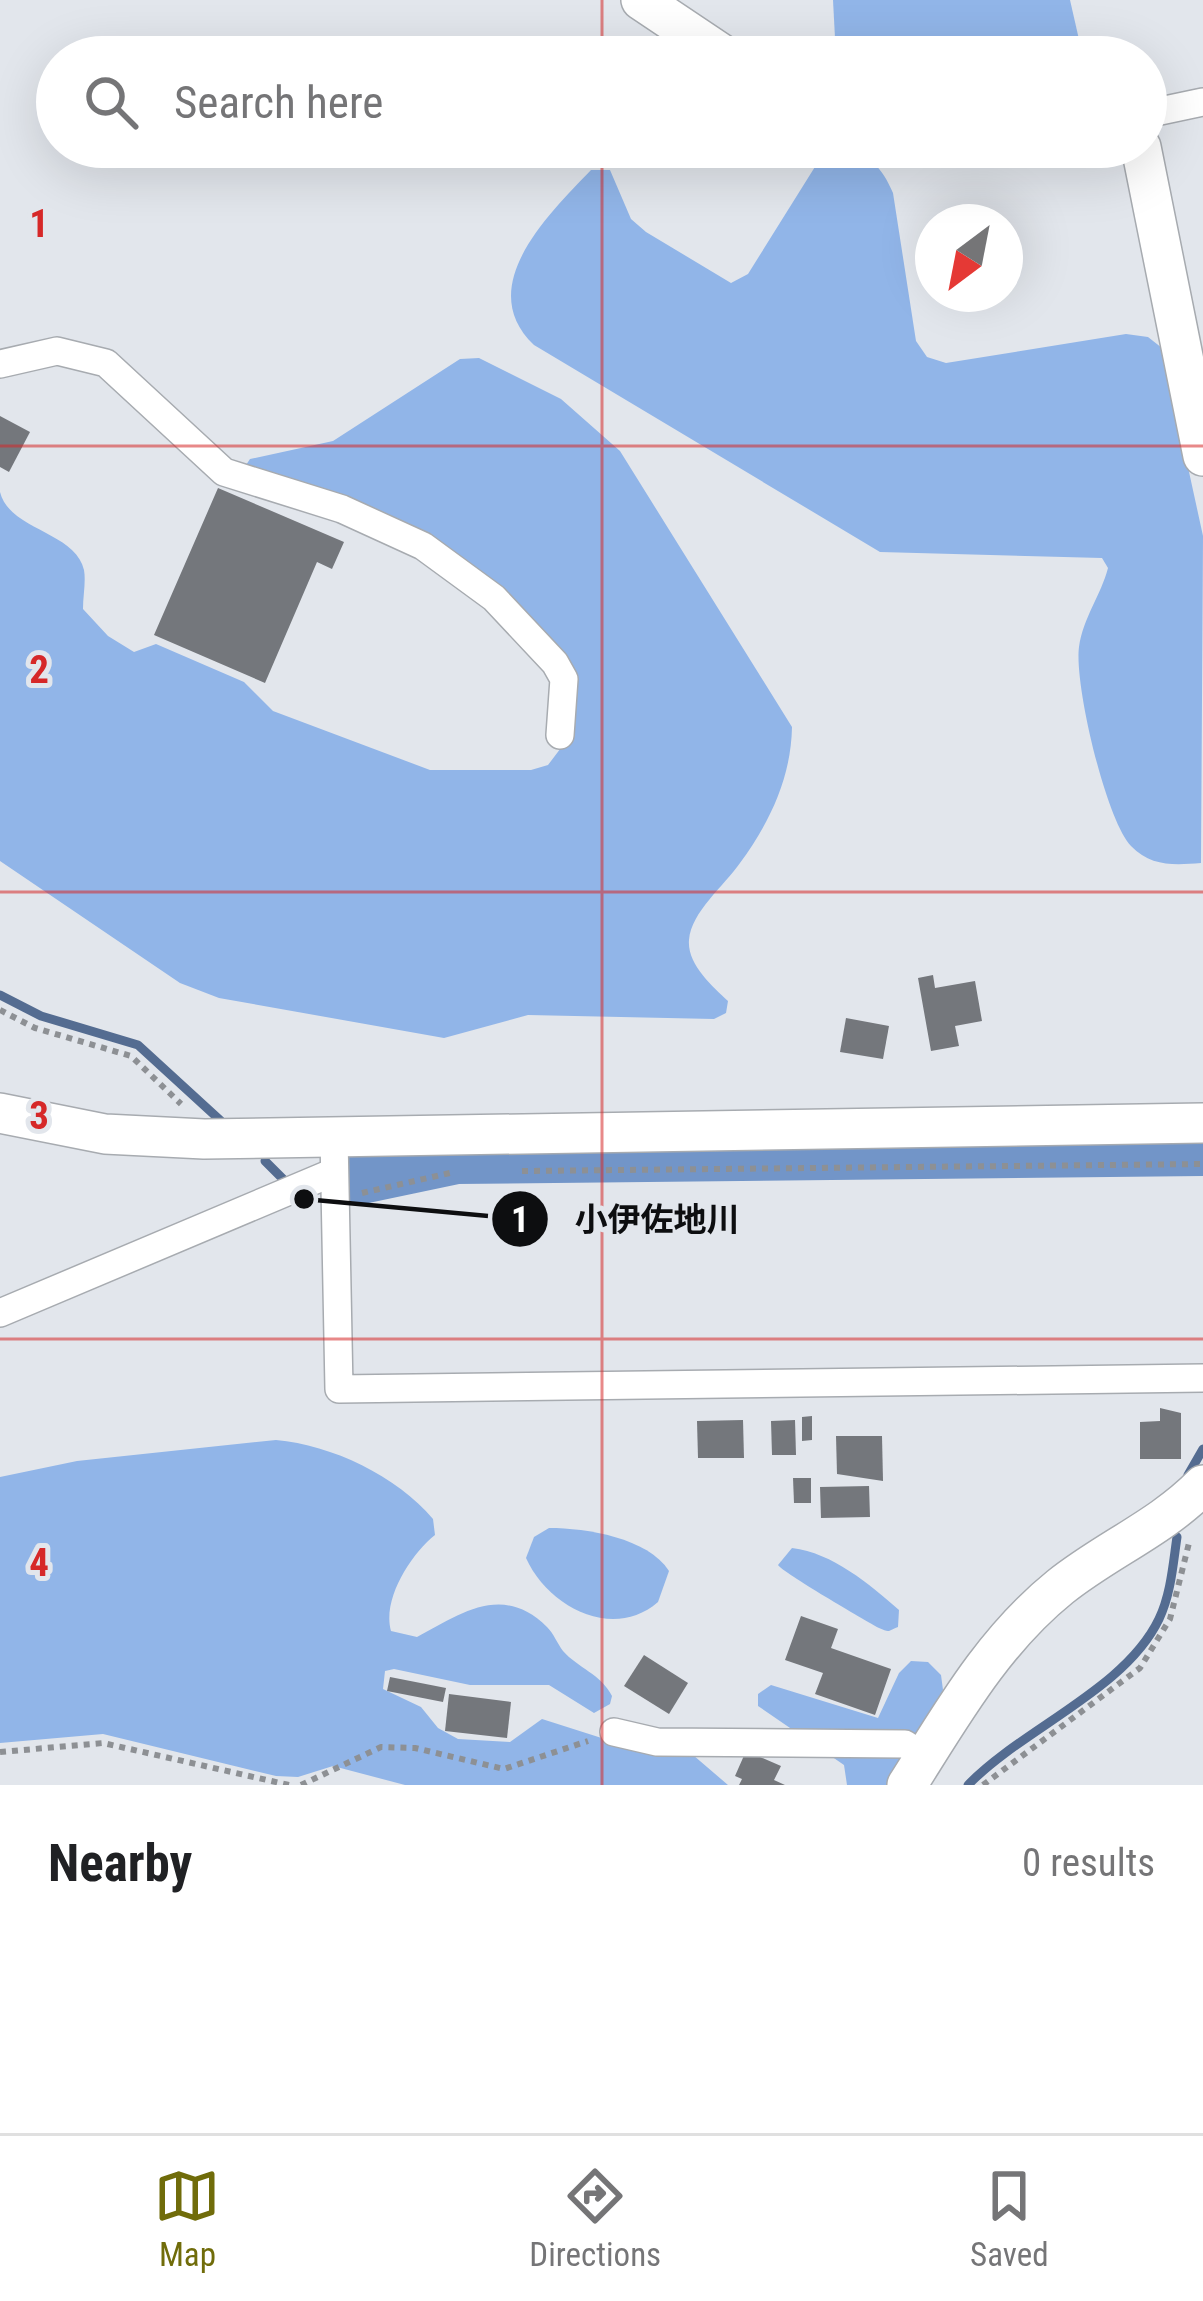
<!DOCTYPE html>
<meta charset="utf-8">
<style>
:root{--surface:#fff;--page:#f6f6f6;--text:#202124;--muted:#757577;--line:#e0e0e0;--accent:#706c0a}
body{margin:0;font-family:"Roboto Condensed","Noto Sans JP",sans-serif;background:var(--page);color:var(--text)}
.compass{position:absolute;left:915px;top:204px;width:108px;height:108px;border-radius:50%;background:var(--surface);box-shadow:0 12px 48px #0002;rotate:212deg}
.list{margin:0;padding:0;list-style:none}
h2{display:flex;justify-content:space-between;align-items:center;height:156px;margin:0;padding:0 48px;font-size:51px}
h2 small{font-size:39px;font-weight:400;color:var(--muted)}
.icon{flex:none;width:66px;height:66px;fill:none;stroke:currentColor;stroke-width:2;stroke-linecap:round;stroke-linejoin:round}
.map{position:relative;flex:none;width:1203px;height:1785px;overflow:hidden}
.search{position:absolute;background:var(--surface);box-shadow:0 12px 48px #0002;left:36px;right:36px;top:36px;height:132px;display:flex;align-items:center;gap:30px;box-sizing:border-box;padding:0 42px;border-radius:66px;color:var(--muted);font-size:45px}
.sheet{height:348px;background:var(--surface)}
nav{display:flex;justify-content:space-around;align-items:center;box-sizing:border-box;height:168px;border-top:3px solid var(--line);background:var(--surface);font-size:33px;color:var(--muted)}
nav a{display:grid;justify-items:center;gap:6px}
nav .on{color:var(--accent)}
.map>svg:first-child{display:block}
.green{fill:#91b5e8}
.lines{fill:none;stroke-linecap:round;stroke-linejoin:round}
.stream{stroke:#546c91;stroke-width:9}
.river{stroke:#7295c8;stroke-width:54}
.building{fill:#74777c}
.street-casing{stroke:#a7abb0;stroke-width:30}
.secondary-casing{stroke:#a7abb0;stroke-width:42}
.path{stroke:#8d9094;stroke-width:6;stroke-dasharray:6 6;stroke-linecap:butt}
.street{stroke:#fff;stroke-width:27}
.secondary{stroke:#fff;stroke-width:39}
.grid{fill:none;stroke:#d62828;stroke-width:3;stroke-opacity:0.55}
.grid-label{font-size:39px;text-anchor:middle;font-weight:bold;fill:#d62828;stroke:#e2e6ec;stroke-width:10;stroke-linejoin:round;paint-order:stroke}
.leader{fill:none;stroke:#0d0e10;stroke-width:4.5}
.callout-dot{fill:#0d0e10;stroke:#e2e6ec;stroke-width:4.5}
.mark-label{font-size:36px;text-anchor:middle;font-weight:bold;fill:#fff}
.callout-label{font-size:33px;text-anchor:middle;font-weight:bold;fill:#0d0e10;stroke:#e2e6ec;stroke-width:10;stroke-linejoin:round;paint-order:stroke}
</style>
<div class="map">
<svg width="1203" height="1785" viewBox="0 0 1203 1785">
<rect width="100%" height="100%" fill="#e2e6ec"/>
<!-- green -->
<g class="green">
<path d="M 833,0 L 1070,0 L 1083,57 L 836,57 Z"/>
<path d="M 842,147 C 870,155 882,167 893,193 L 916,341 L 927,357 L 946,363 L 1126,334 L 1148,337 L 1162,348 L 1203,536 L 1201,863 C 1175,865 1151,867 1131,846 C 1106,820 1074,684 1079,647 C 1083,618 1101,595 1108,568 L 1102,558 L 880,552 L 534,345 C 473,287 548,215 591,170 L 610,170 L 631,219 L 646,232 L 731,283 L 748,274 L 818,162 Z"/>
<path d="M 479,358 L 561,399 L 620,451 L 792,727 C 791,778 770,822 740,863 C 724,886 691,912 689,940 C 687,964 712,986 728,1001 L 726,1013 L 714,1019 L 528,1015 L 444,1038 L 219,998 L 180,983 L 0,861 L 0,492 C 9,530 76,532 84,570 C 86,582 83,596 83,609 L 108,636 L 134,652 L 156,644 L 244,682 L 273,711 L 430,770 L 531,770 L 548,765 L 570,736 L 576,699 L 502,590 L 244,468 L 250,459 L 333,441 L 460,359 Z"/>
<path d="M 276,1440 C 332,1445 397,1476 433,1519 L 435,1535 C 411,1554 382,1599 391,1631 L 417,1637 C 459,1615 502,1582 547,1627 C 554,1634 557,1643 563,1651 C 578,1668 601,1674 612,1696 L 610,1704 L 594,1713 L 549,1685 L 470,1685 L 394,1669 L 385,1671 L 383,1689 L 421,1707 L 438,1728 L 458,1739 L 510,1742 L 542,1719 L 611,1741 L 693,1755 L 728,1785 L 405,1785 L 333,1766 L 298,1777 L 276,1776 L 103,1734 L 0,1743 L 0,1477 L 77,1461 Z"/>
<path d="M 549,1528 C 587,1528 648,1538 669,1571 L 658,1602 C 613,1641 548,1607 526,1558 L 534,1537 Z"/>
<path d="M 792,1548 C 833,1553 869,1584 899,1610 L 898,1627 C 888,1631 890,1633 879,1628 C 866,1621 782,1572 778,1565 Z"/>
<path d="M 911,1661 L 928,1662 L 941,1675 L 943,1690 L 887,1785 L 847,1785 L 844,1765 L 758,1706 L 758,1694 L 771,1685 L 878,1718 L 899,1673 Z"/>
</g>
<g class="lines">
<!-- stream -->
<g class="stream">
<path d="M 0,995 L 41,1016 L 138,1045 L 221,1121"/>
<path d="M 265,1161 L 284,1180"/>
<path d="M 337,1186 L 356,1178"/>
<path d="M 1188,1475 L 1203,1449"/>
<path d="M 968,1785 C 1023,1728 1125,1690 1159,1619 C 1171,1594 1173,1564 1177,1537"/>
</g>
<!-- river -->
<path class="river" d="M 356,1178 L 456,1157 L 1203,1149"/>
</g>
<!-- building -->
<g class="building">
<path d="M 0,416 L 30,432 L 9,472 L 0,467 Z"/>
<path d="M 218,488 L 344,542 L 332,569 L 317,562 L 265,683 L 154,635 Z"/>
<path d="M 933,975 L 935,988 L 975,981 L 982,1021 L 955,1026 L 959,1046 L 931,1051 L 918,978 Z"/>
<path d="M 846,1018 L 889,1026 L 883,1059 L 840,1052 Z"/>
<path d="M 1160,1408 L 1181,1413 L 1181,1459 L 1140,1459 L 1140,1422 L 1160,1421 Z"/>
<path d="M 812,1416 L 812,1440 L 802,1441 L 802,1417 Z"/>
<path d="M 743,1420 L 744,1458 L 698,1458 L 697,1421 Z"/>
<path d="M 795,1420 L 796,1455 L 772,1455 L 771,1421 Z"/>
<path d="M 836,1436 L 882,1436 L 883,1481 L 837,1474 Z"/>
<path d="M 793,1478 L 811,1478 L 811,1503 L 794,1503 Z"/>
<path d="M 869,1486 L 870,1517 L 821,1518 L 820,1487 Z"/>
<path d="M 801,1616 L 838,1629 L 831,1648 L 891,1669 L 875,1715 L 815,1694 L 823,1673 L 785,1660 Z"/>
<path d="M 644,1655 L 688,1683 L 669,1714 L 624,1686 Z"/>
<path d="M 390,1677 L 446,1688 L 443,1702 L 387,1691 Z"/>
<path d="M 449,1694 L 511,1702 L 507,1738 L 445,1731 Z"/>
<path d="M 746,1751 L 781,1766 L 774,1780 L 785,1785 L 739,1785 L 742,1779 L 735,1776 Z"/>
</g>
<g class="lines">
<defs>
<g id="street">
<path d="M 1146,114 L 1203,102"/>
<path d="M 0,364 L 57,351 L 106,363 L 224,472 L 342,509 L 423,546 L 494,598 L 555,663 L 564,679 L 560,735"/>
<path d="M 334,1137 L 339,1389 L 1203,1378"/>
<path d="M 0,1313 L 334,1172"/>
<path d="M 614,1732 L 657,1742 L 905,1744 L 925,1757"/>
</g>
<g id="secondary">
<path d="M 641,0 L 726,57"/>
<path d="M 1141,147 L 1203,456"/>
<path d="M 0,1113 L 105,1134 L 204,1139 L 1203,1123"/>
<path d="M 907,1785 C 952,1714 993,1641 1060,1587 C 1106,1550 1161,1528 1203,1485"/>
</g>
</defs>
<!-- street casing -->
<use href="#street" class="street-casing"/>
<!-- secondary casing -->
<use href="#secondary" class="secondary-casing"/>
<!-- path -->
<g class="path">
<path d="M 0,1010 L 35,1028 L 131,1056 L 181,1104"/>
<path d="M 522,1171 L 1203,1164"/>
<path d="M 362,1193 L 454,1172"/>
<path d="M 0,1752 L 103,1743 L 289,1785"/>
<path d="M 301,1785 L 381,1747 L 415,1748 L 504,1769 L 588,1741"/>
<path d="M 983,1785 L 1140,1668 L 1170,1619 L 1189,1543"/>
</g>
<!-- street -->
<use href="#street" class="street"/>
<!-- secondary -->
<use href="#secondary" class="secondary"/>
</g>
<!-- grid -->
<path class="grid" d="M 602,0 L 602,57M 602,147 L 602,1785M 0,446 L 1203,446M 0,892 L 1203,892M 0,1339 L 1203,1339"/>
<g class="grid-label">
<text x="39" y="237">1</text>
<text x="39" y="683">2</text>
<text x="39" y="1129">3</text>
<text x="39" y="1576">4</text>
</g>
<!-- callouts -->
<path class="leader" d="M304 1199L520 1219"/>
<g class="callout-dot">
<circle cx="304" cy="1199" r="12"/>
<circle cx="520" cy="1219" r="30"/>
</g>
<g class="mark-label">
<text x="520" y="1232">1</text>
</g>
<g class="callout-label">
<text x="657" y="1231">小伊佐地川</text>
</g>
</svg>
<svg class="compass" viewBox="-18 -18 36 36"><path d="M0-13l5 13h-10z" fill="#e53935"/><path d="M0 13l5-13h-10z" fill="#757577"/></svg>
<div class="search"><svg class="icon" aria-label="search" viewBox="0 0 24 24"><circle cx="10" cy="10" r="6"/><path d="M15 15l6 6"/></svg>Search here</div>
</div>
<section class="sheet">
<h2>Nearby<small>0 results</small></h2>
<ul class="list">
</ul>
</section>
<nav>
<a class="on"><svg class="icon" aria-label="map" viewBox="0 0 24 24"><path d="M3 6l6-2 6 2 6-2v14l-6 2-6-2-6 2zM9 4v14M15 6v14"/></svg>Map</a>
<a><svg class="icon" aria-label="directions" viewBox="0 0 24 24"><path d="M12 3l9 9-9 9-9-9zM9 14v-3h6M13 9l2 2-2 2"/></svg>Directions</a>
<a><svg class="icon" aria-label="saved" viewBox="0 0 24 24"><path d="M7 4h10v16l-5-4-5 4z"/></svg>Saved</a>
</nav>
